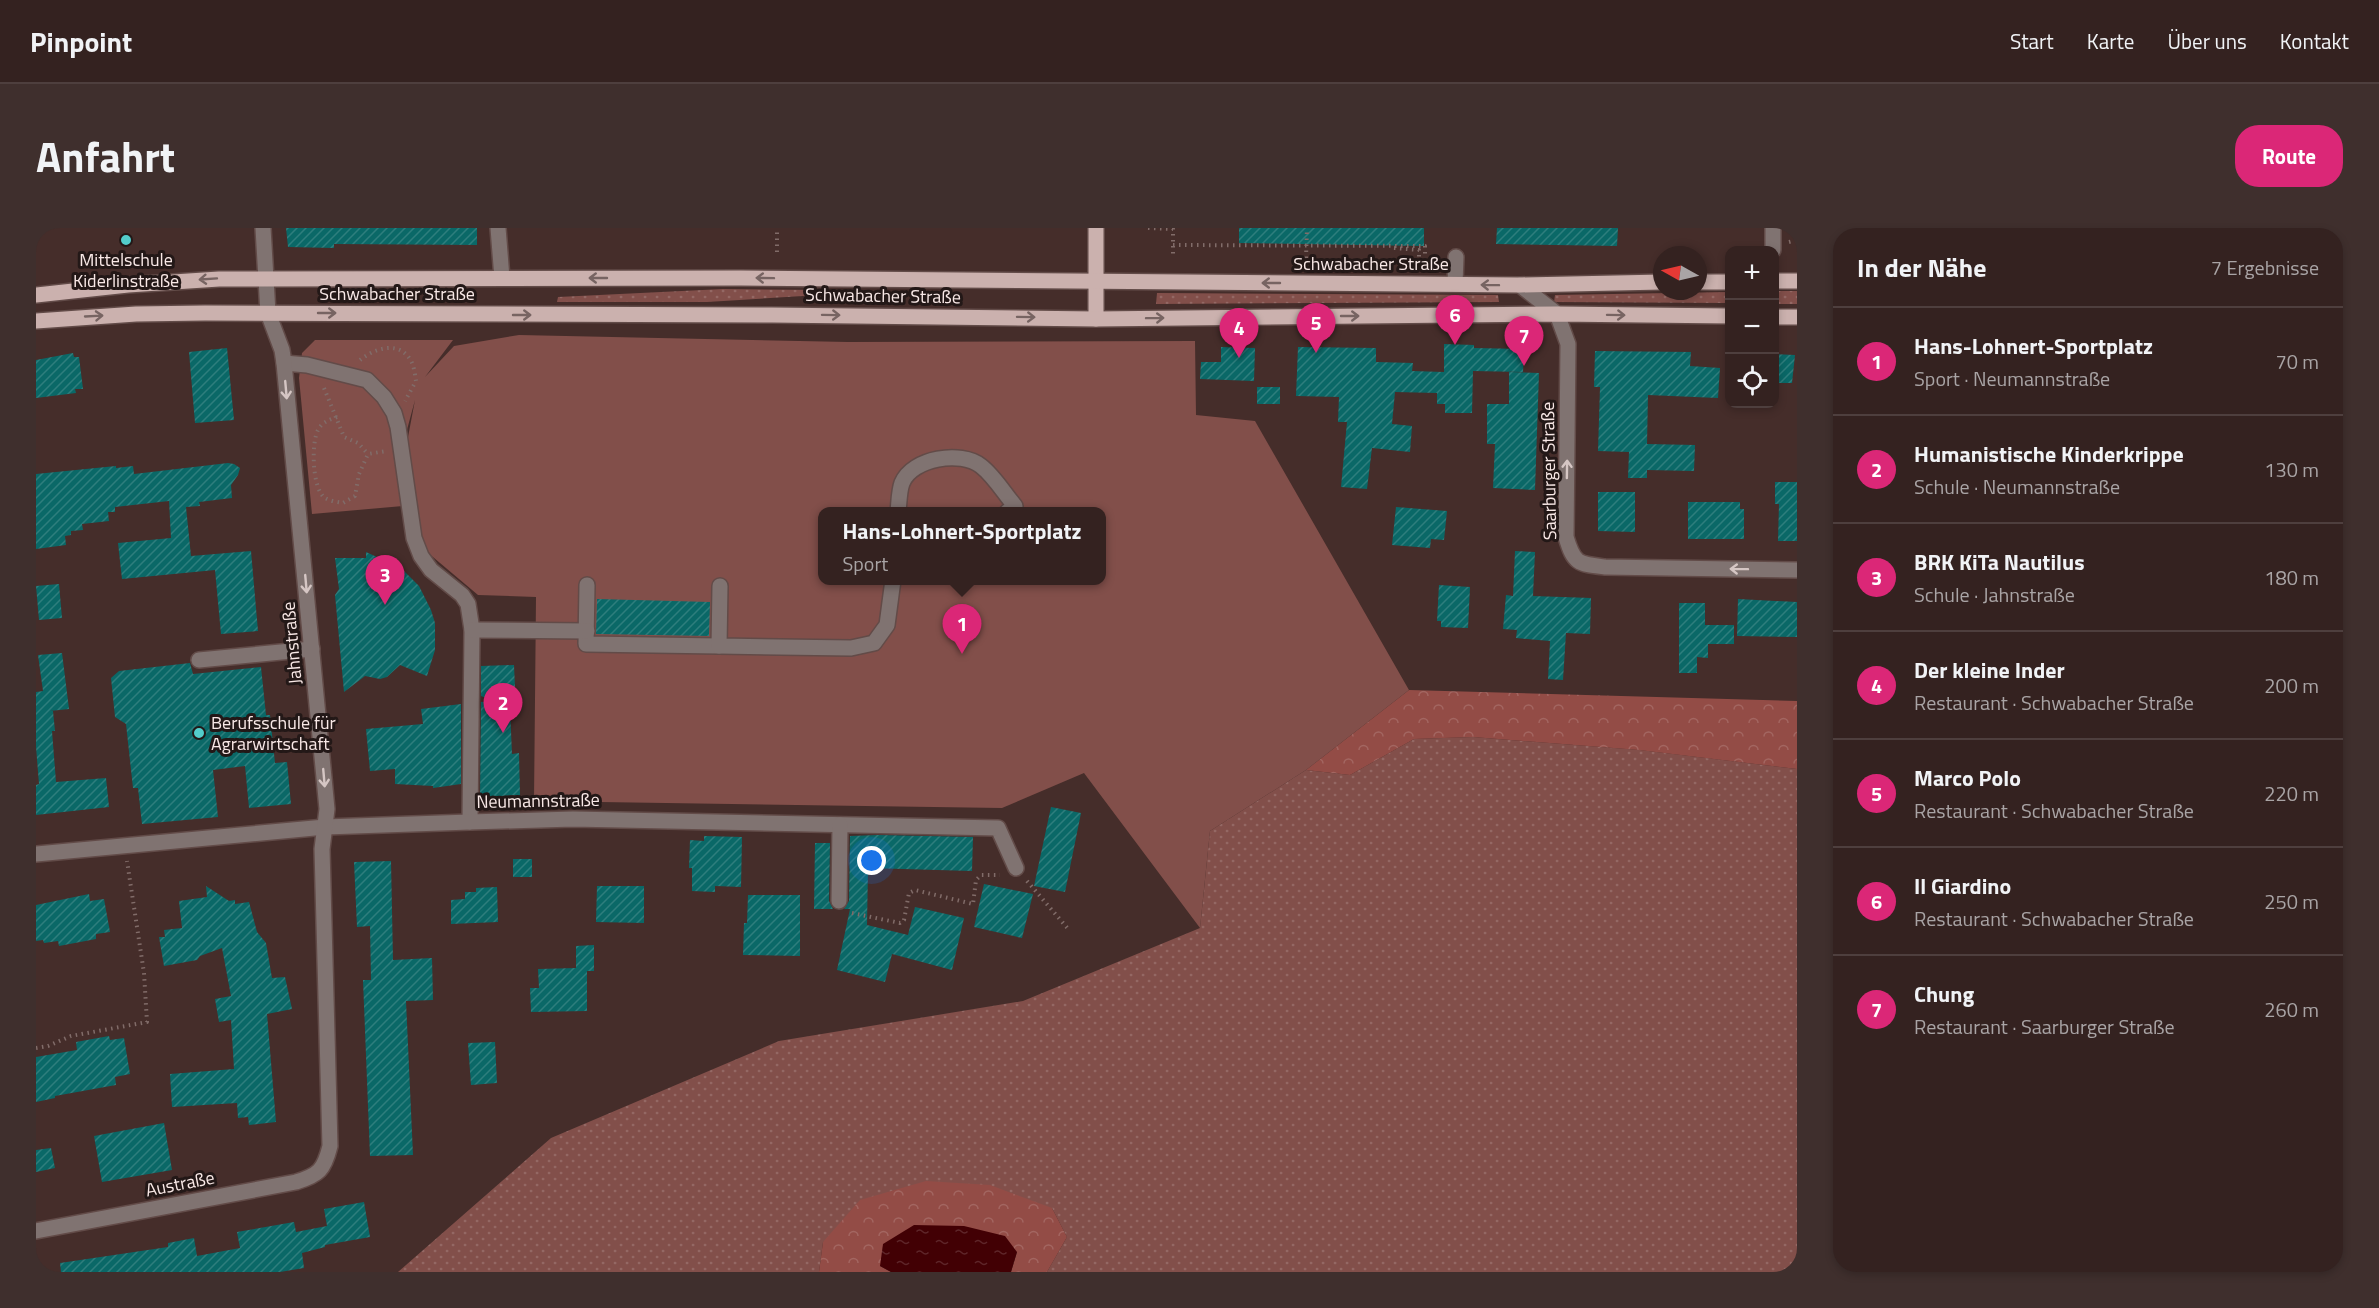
<!DOCTYPE html>
<html lang="de">
<meta charset="utf-8">
<style>
:root{--surface:#342220;--page:#3f2f2d;--text:#f1f3f6;--muted:#a9a4a5;--line:#4e3f3e;--accent:#db2777}
body{margin:0;font-family:"Titillium Web",sans-serif;background:var(--page);color:var(--text)}
.controls{position:absolute;right:18px;top:18px;display:grid;overflow:hidden;border-radius:12px;box-shadow:0 3px 9px #0003}
.controls button{width:54px;height:54px;display:grid;place-items:center;padding:0;border:0;border-bottom:2px solid var(--line);background:var(--surface);color:var(--text);font:30px sans-serif}
.compass{position:absolute;left:1617px;top:18px;width:54px;height:54px;border-radius:50%;background:var(--surface);box-shadow:0 3px 9px #0003;rotate:278deg}
.you{position:absolute;left:836px;top:633px;width:21px;height:21px;margin:-15px;border:4px solid #fff;border-radius:50%;background:#1a73e8;box-shadow:0 0 0 9px #1a73e833}
.badge{display:grid;place-items:center;width:39px;height:39px;border-radius:50%;background:var(--accent);color:#fff;font-size:20px;font-weight:700}
.pin{position:absolute;translate:-50% -50px;filter:drop-shadow(0 2px 3px #0008)}
.pin::after{content:'';position:absolute;top:32px;width:21px;height:18px;background:inherit;clip-path:polygon(0 0,100% 0,50% 100%)}
.popup{position:absolute;left:782px;top:279px;width:288px;height:78px;box-sizing:border-box;display:grid;place-content:center;border-radius:12px;background:var(--surface);filter:drop-shadow(0 2px 4px #0005);font-size:20px;white-space:nowrap;color:var(--muted)}
.popup b{font-size:22px;color:var(--text)}
.popup::after{content:'';position:absolute;left:50%;top:100%;margin-left:-12px;border:12px solid transparent;border-top-color:var(--surface)}
.list{margin:0;padding:0;list-style:none}
h2{display:flex;justify-content:space-between;align-items:center;height:78px;margin:0;padding:0 24px;font-size:26px}
h2 small{font-size:20px;font-weight:400;color:var(--muted)}
.list li{display:grid;grid-template-columns:39px 1fr auto;gap:18px;align-items:center;box-sizing:border-box;height:108px;padding:0 24px;border-top:2px solid var(--line)}
.list b{display:block;font-size:22px;white-space:nowrap}
.list p{margin:0;font-size:20px;white-space:nowrap;color:var(--muted)}
.list em{font-size:20px;font-style:normal;color:var(--muted)}
.icon{flex:none;width:33px;height:33px;fill:none;stroke:currentColor;stroke-width:2;stroke-linecap:round;stroke-linejoin:round}
.map{position:relative;flex:none;width:1761px;height:1044px;overflow:hidden;border-radius:24px}
header{display:flex;align-items:center;gap:36px;box-sizing:border-box;height:84px;padding:0 30px;background:var(--surface);border-bottom:2px solid var(--line)}
header strong{font-size:28px}
nav{display:flex;gap:33px;margin-inline-start:auto;font-size:21px}
.intro{display:flex;align-items:center;justify-content:space-between;box-sizing:border-box;height:144px;padding:0 36px}
h1{margin:0;font-size:42px}
.button{padding:15px 27px;border-radius:24px;background:var(--accent);color:#fff;font-size:21px;font-weight:700}
main{display:flex;gap:36px;padding:0 36px}
aside{flex:1;background:var(--surface);border-radius:24px;box-shadow:0 3px 9px #0003}
.map>svg:first-child{display:block}
.grass{fill:url(#grass-dots)}
.forest{fill:url(#forest-crowns)}
.park{fill:#824f4a;fill-rule:evenodd}
.water{fill:url(#water-ripples)}
.building{fill:url(#building-hatch)}
.lines{fill:none;stroke-linecap:round;stroke-linejoin:round}
.minor-casing{stroke:#624b48;stroke-width:18}
.major-casing{stroke:#624b48;stroke-width:18}
.path{stroke:#816c69;stroke-width:4;stroke-dasharray:1.5 4.5;stroke-linecap:butt}
.minor{stroke:#807371;stroke-width:15}
.major{stroke:#cbb1ae;stroke-width:15}
.oneway{stroke:#776462}
.oneway2{stroke:#d5c6c4}
.poi-dot{fill:#53cdcb;stroke:#231817;stroke-width:2}
.labels{text-anchor:middle;stroke-width:6;stroke-linejoin:round;paint-order:stroke}
.poi-label{font-size:18px;fill:#f9e9e7;stroke:#231817}
.street-label{font-size:18px;fill:#f9e9e7;stroke:#231817}
</style>
<header>
<strong>Pinpoint</strong>
<nav><a>Start</a><a>Karte</a><a>Über uns</a><a>Kontakt</a></nav>
</header>
<div class="intro"><h1>Anfahrt</h1><a class="button">Route</a></div>
<main>
<div class="map">
<svg width="1761" height="1044" viewBox="0 0 1761 1044">
<defs>
<pattern id="grass-dots" width="8" height="8" patternUnits="userSpaceOnUse" patternTransform="scale(1.5)"><rect width="8" height="8" fill="#824f4a"/><path d="M2 2h.1M6 6h.1" fill="none" stroke="#946864" stroke-width="1.8" stroke-linecap="round"/></pattern>
<pattern id="forest-crowns" width="20" height="18" patternUnits="userSpaceOnUse" patternTransform="scale(1.5)"><rect width="20" height="18" fill="#934c46"/><path d="M2 6a3 3 0 1 1 6 0M12 15a3 3 0 1 1 6 0" fill="none" stroke="#a36661"/></pattern>
<pattern id="water-ripples" width="26" height="14" patternUnits="userSpaceOnUse" patternTransform="scale(1.5)"><rect width="26" height="14" fill="#420004"/><path d="M2 4q2-2 4 0t4 0M15 11q2-2 4 0t4 0" fill="none" stroke="#5e2529"/></pattern>
<pattern id="building-hatch" width="6" height="6" patternUnits="userSpaceOnUse" patternTransform="scale(1.5)"><rect width="6" height="6" fill="#0a6867"/><path d="M-1 1l2-2M0 6l6-6M5 7l2-2" fill="none" stroke="#2e7e7d"/></pattern>
</defs>
<rect width="100%" height="100%" fill="#452d2a"/>
<!-- grass -->
<g class="grass">
<path d="M 687,61 L 783,62 L 783,67 L 671,74 L 521,74 L 522,69 Z"/>
<rect x="1743" y="63" width="18" height="13"/>
<path d="M 1693,64 L 1693,75 L 1518,74 L 1519,67 Z"/>
<path d="M 1121,65 L 1462,67 L 1463,74 L 1120,76 Z"/>
<path d="M 1437,509 L 1604,522 L 1761,541 L 1761,1044 L 1011,1044 L 1031,1009 L 1016,980 L 787,1014 L 783,1044 L 362,1044 L 515,910 L 743,813 L 987,773 L 1164,700 L 1174,603 L 1270,542 L 1314,547 L 1378,511 Z"/>
</g>
<!-- forest -->
<g class="forest">
<path d="M 1373,462 L 1761,473 L 1761,541 L 1603,522 L 1437,509 L 1378,511 L 1314,547 L 1270,542 Z"/>
<path d="M 890,953 L 954,957 L 1016,980 L 1031,1009 L 1011,1044 L 975,1044 L 981,1024 L 844,1038 L 855,1044 L 783,1044 L 787,1014 L 824,972 Z"/>
</g>
<!-- park -->
<path class="park" d="M 483,107 L 812,114 L 1159,113 L 1160,187 L 1219,193 L 1373,462 L 1270,542 L 1174,603 L 1164,700 L 1048,545 L 966,580 L 498,573 L 500,369 L 442,367 L 385,319 L 369,225 L 379,172 L 361,239 L 367,278 L 276,286 L 263,150 L 266,125 L 279,112 L 417,112 L 389,149 L 418,118 ZM 786,284 L 1066,284 L 1066,352 L 786,352 Z"/>
<!-- water -->
<path class="water" d="M 878,997 L 928,998 L 969,1008 L 981,1024 L 975,1044 L 855,1044 L 844,1038 L 847,1016 Z"/>
<!-- building -->
<g class="building">
<path d="M 250,0 L 441,0 L 441,17 L 298,16 L 298,20 L 252,19 Z"/>
<path d="M 1203,0 L 1388,0 L 1388,18 L 1203,15 Z"/>
<path d="M 1461,0 L 1582,0 L 1581,18 L 1460,16 Z"/>
<path d="M 1408,116 L 1438,117 L 1438,120 L 1488,121 L 1487,144 L 1437,143 L 1436,185 L 1409,185 L 1409,176 L 1401,176 L 1401,165 L 1359,164 L 1356,196 L 1376,198 L 1374,224 L 1336,220 L 1331,261 L 1305,259 L 1311,194 L 1302,194 L 1303,169 L 1260,168 L 1262,119 L 1340,120 L 1340,134 L 1377,135 L 1376,143 L 1408,144 Z"/>
<path d="M 1185,119 L 1219,120 L 1218,153 L 1164,151 L 1165,134 L 1185,134 Z"/>
<path d="M 191,120 L 198,192 L 159,195 L 153,124 Z"/>
<path d="M 1559,123 L 1655,124 L 1654,138 L 1684,140 L 1682,170 L 1612,167 L 1611,216 L 1659,217 L 1658,243 L 1611,242 L 1611,250 L 1592,250 L 1593,224 L 1562,223 L 1564,159 L 1558,159 Z"/>
<path d="M 37,125 L 38,129 L 43,129 L 47,161 L 39,161 L 40,165 L 0,170 L 0,132 Z"/>
<path d="M 1738,126 L 1759,127 L 1756,155 L 1738,155 Z"/>
<path d="M 1473,144 L 1503,145 L 1499,262 L 1457,260 L 1459,216 L 1451,216 L 1451,176 L 1473,176 Z"/>
<rect x="1221" y="159" width="23" height="17"/>
<path d="M 192,235 L 198,236 L 204,240 L 202,247 L 195,257 L 196,270 L 163,274 L 164,278 L 150,279 L 155,328 L 215,323 L 222,403 L 185,406 L 179,342 L 86,351 L 82,315 L 135,310 L 133,273 L 79,279 L 79,284 L 72,284 L 73,293 L 46,296 L 47,302 L 35,303 L 35,307 L 29,308 L 30,317 L 0,321 L 0,246 L 80,238 L 80,240 L 97,238 L 98,246 Z"/>
<path d="M 1739,254 L 1761,254 L 1761,313 L 1742,313 L 1743,276 L 1739,276 Z"/>
<path d="M 1562,264 L 1599,264 L 1599,304 L 1562,303 Z"/>
<path d="M 1652,274 L 1704,274 L 1704,281 L 1708,281 L 1708,311 L 1652,311 Z"/>
<path d="M 1360,279 L 1411,283 L 1408,312 L 1395,311 L 1394,320 L 1356,317 Z"/>
<path d="M 1479,323 L 1499,324 L 1497,368 L 1555,370 L 1554,406 L 1530,405 L 1527,452 L 1512,451 L 1514,413 L 1480,410 L 1481,402 L 1467,401 L 1470,367 L 1477,368 Z"/>
<path d="M 330,324 L 365,340 L 383,358 L 395,382 L 399,395 L 399,422 L 391,448 L 364,437 L 351,449 L 344,451 L 329,448 L 308,464 L 299,367 L 303,361 L 299,330 L 330,330 Z"/>
<path d="M 23,356 L 26,390 L 3,392 L 0,358 Z"/>
<path d="M 1403,357 L 1434,359 L 1432,400 L 1405,399 L 1405,393 L 1401,393 Z"/>
<path d="M 561,371 L 674,374 L 673,408 L 560,406 Z"/>
<path d="M 1702,371 L 1761,374 L 1761,409 L 1701,408 Z"/>
<path d="M 1643,375 L 1669,375 L 1669,397 L 1698,397 L 1698,416 L 1672,416 L 1672,430 L 1661,429 L 1661,445 L 1643,445 Z"/>
<path d="M 26,425 L 33,481 L 14,483 L 17,483 L 19,503 L 16,503 L 20,554 L 70,550 L 73,579 L 0,587 L 0,557 L 3,556 L 0,519 L 0,464 L 7,463 L 2,427 Z"/>
<path d="M 154,435 L 157,446 L 225,439 L 230,487 L 234,487 L 239,535 L 251,534 L 255,576 L 213,580 L 209,538 L 177,542 L 182,589 L 106,596 L 102,560 L 97,560 L 90,496 L 79,489 L 75,450 L 83,443 Z"/>
<path d="M 478,437 L 480,482 L 474,480 L 476,526 L 483,525 L 484,567 L 444,569 L 445,474 L 457,473 L 445,468 L 445,438 Z"/>
<path d="M 425,476 L 425,556 L 397,560 L 397,558 L 359,556 L 359,541 L 334,543 L 330,501 L 387,496 L 385,481 Z"/>
<path d="M 1015,579 L 1045,585 L 1029,664 L 998,658 Z"/>
<path d="M 842,607 L 937,609 L 936,643 L 832,640 L 831,697 L 872,707 L 879,679 L 928,690 L 916,742 L 856,726 L 849,754 L 801,742 L 814,681 L 808,681 L 813,673 L 814,608 Z"/>
<path d="M 668,608 L 706,609 L 705,659 L 679,658 L 679,664 L 656,663 L 656,640 L 653,640 L 654,612 L 668,613 Z"/>
<path d="M 779,615 L 794,615 L 793,673 L 797,681 L 778,681 Z"/>
<rect x="477" y="631" width="19" height="18"/>
<path d="M 355,633 L 357,732 L 396,730 L 397,772 L 370,773 L 377,927 L 334,928 L 327,752 L 335,752 L 334,698 L 321,699 L 318,634 Z"/>
<path d="M 948,656 L 997,666 L 986,710 L 938,699 Z"/>
<path d="M 170,658 L 193,673 L 199,672 L 199,676 L 213,674 L 221,704 L 230,715 L 236,750 L 249,749 L 256,781 L 231,786 L 240,894 L 213,897 L 212,889 L 202,890 L 201,875 L 136,879 L 134,846 L 198,841 L 195,792 L 183,794 L 179,771 L 195,768 L 186,720 L 164,728 L 161,732 L 128,738 L 123,709 L 129,709 L 128,702 L 146,700 L 143,673 L 171,669 Z"/>
<path d="M 561,658 L 608,658 L 608,695 L 560,694 Z"/>
<path d="M 461,659 L 462,694 L 415,696 L 415,672 L 429,671 L 429,664 L 440,664 L 440,660 Z"/>
<path d="M 53,666 L 54,673 L 68,671 L 74,704 L 60,706 L 60,711 L 23,718 L 22,713 L 8,715 L 7,712 L 0,713 L 0,677 Z"/>
<path d="M 712,667 L 764,667 L 764,728 L 707,727 L 708,695 L 711,695 Z"/>
<path d="M 558,717 L 558,743 L 551,743 L 551,783 L 495,784 L 494,760 L 503,760 L 502,741 L 540,740 L 540,718 Z"/>
<path d="M 73,808 L 74,812 L 88,810 L 94,846 L 79,849 L 80,857 L 19,868 L 19,870 L 0,874 L 0,829 L 41,822 L 40,814 Z"/>
<path d="M 459,814 L 461,855 L 435,857 L 432,815 Z"/>
<path d="M 128,895 L 136,942 L 66,954 L 58,908 Z"/>
<path d="M 15,920 L 19,940 L 0,944 L 0,922 Z"/>
<path d="M 328,974 L 334,1009 L 289,1017 L 289,1019 L 266,1025 L 268,1040 L 244,1044 L 25,1044 L 24,1035 L 132,1019 L 132,1015 L 158,1010 L 161,1028 L 204,1020 L 201,1004 L 258,994 L 260,1004 L 291,998 L 288,981 Z"/>
</g>
<g class="lines">
<defs>
<g id="minor">
<path d="M 462,0 L 466,50"/>
<path d="M 1737,22 L 1737,0"/>
<path d="M 1419,56 L 1420,29"/>
<path d="M 1484,57 L 1521,86 L 1532,116 L 1530,309 C 1538,336 1542,336 1569,339 L 1761,342"/>
<path d="M 248,135 L 271,137 L 331,152 L 348,169 L 358,185 L 362,199 L 378,310 L 385,328 L 395,342 L 426,367 L 432,376 L 436,402 L 434,594"/>
<path d="M 862,284 C 863,275 863,263 866,255 C 876,230 925,222 945,238 C 958,248 968,265 979,278 L 971,284"/>
<path d="M 551,357 L 550,416 L 683,418"/>
<path d="M 684,358 L 683,418 L 815,420 L 838,415 L 851,397 L 857,352"/>
<path d="M 436,402 L 551,403"/>
<path d="M 163,432 L 276,421"/>
<path d="M 0,626 L 289,599 L 434,594 L 537,591 L 962,600 L 980,640"/>
<path d="M 803,673 L 804,597"/>
<path d="M 0,1003 L 260,954 C 283,947 288,942 294,918 L 286,621 L 291,581 L 248,135 L 246,122 L 232,85 L 227,0"/>
</g>
<g id="major">
<path d="M 1060,0 L 1060,91"/>
<path d="M 1738,53 L 1761,53"/>
<path d="M 1662,54 L 1694,54"/>
<path d="M 0,67 L 92,57 L 183,51 L 705,50 L 1484,57 L 1626,54"/>
<path d="M 1738,89 L 1761,89"/>
<path d="M 0,93 L 100,86 L 169,85 L 736,87 L 1060,91 L 1521,86 L 1694,88"/>
</g>
</defs>
<!-- minor casing -->
<use href="#minor" class="minor-casing"/>
<!-- major casing -->
<use href="#major" class="major-casing"/>
<!-- path -->
<g class="path">
<path d="M 1112,0 L 1137,1 L 1137,27"/>
<path d="M 1753,14 L 1761,12"/>
<path d="M 1137,17 L 1389,18 L 1389,29"/>
<path d="M 1358,20 L 1383,22 L 1383,30"/>
<path d="M 741,24 L 741,0"/>
<path d="M 1270,30 L 1271,0"/>
<path d="M 324,132 C 339,120 364,112 375,133 C 378,138 379,147 380,153 L 369,173"/>
<path d="M 288,160 L 308,209 L 322,215 L 332,226"/>
<path d="M 301,189 C 293,192 286,194 282,202 C 275,215 276,261 289,270 C 294,273 301,274 307,275 L 319,268 L 323,246 L 332,226 L 350,223"/>
<path d="M 991,653 L 1034,703"/>
<path d="M 816,685 L 864,695 L 868,692 L 873,665 L 879,662 L 937,676 L 940,652 L 945,647 L 964,647"/>
<path d="M 0,820 L 12,818 L 35,808 L 111,794 L 108,745 L 91,633"/>
</g>
<!-- minor -->
<use href="#minor" class="minor"/>
<!-- major -->
<use href="#major" class="major"/>
</g>
<!-- one-way arrows -->
<defs><path id="oneway-shaft" d="M-6 0H5M1.5-3L5.5 0L1.5 3" fill="none" stroke-width="1.6" stroke-linecap="round" stroke-linejoin="round" transform="scale(1.5)"/></defs>
<g class="oneway">
<use href="#oneway-shaft" transform="translate(562 50) rotate(-180)"/>
<use href="#oneway-shaft" transform="translate(729 50) rotate(-179)"/>
<use href="#oneway-shaft" transform="translate(172 51) rotate(176)"/>
<use href="#oneway-shaft" transform="translate(1235 55) rotate(-180)"/>
<use href="#oneway-shaft" transform="translate(1454 57) rotate(-179)"/>
<use href="#oneway-shaft" transform="translate(291 85)"/>
<use href="#oneway-shaft" transform="translate(486 87)"/>
<use href="#oneway-shaft" transform="translate(795 87) rotate(1)"/>
<use href="#oneway-shaft" transform="translate(1580 87) rotate(1)"/>
<use href="#oneway-shaft" transform="translate(58 88) rotate(-3)"/>
<use href="#oneway-shaft" transform="translate(1314 88)"/>
<use href="#oneway-shaft" transform="translate(990 89) rotate(1)"/>
<use href="#oneway-shaft" transform="translate(1119 90) rotate(-1)"/>
</g>
<g class="oneway2">
<use href="#oneway-shaft" transform="translate(250 162) rotate(85)"/>
<use href="#oneway-shaft" transform="translate(1531 241) rotate(-89)"/>
<use href="#oneway-shaft" transform="translate(1703 341) rotate(-179)"/>
<use href="#oneway-shaft" transform="translate(270 356) rotate(85)"/>
<use href="#oneway-shaft" transform="translate(288 550) rotate(85)"/>
</g>
<!-- markers -->
<g class="poi-dot">
<circle cx="90" cy="12" r="6"/>
<circle cx="163" cy="505" r="6"/>
</g>
<g class="labels">
<!-- poi labels -->
<g class="poi-label">
<text x="90" y="38">Mittelschule<tspan x="90" dy="21">Kiderlinstraße</tspan></text>
<text x="175" y="501" text-anchor="start">Berufsschule für<tspan x="175" dy="21">Agrarwirtschaft</tspan></text>
</g>
<!-- street labels -->
<g class="street-label">
<text x="1335" y="42">Schwabacher Straße</text>
<text x="361" y="72">Schwabacher Straße</text>
<text transform="translate(847 68) rotate(1)" y="6">Schwabacher Straße</text>
<text transform="translate(1513 243) rotate(-91)" y="6">Saarburger Straße</text>
<text transform="translate(256 415) rotate(-95)" y="6">Jahnstraße</text>
<text transform="translate(502 573) rotate(-1)" y="6">Neumannstraße</text>
<text transform="translate(144 956) rotate(-11)" y="6">Austraße</text>
</g>
</g>
</svg>
<div class="controls">
<button>+</button>
<button>−</button>
<button><svg class="icon" aria-label="locate" viewBox="0 0 24 24"><circle cx="12" cy="12" r="6"/><path d="M12 2v4M12 18v4M2 12h4M18 12h4"/></svg></button>
</div>
<svg class="compass" viewBox="-18 -18 36 36"><path d="M0-13l5 13h-10z" fill="#e53935"/><path d="M0 13l5-13h-10z" fill="#a9a4a5"/></svg>
<div class="you"></div>
<div class="pin badge" style="left:926px;top:426px">1</div>
<div class="popup"><b>Hans-Lohnert-Sportplatz</b>Sport</div>
<div class="pin badge" style="left:467px;top:505px">2</div>
<div class="pin badge" style="left:349px;top:377px">3</div>
<div class="pin badge" style="left:1203px;top:130px">4</div>
<div class="pin badge" style="left:1280px;top:125px">5</div>
<div class="pin badge" style="left:1419px;top:117px">6</div>
<div class="pin badge" style="left:1488px;top:138px">7</div>
</div>
<aside>
<h2>In der Nähe<small>7 Ergebnisse</small></h2>
<ul class="list">
<li><span class="badge">1</span><div><b>Hans-Lohnert-Sportplatz</b><p>Sport · Neumannstraße</p></div><em>70 m</em></li>
<li><span class="badge">2</span><div><b>Humanistische Kinderkrippe</b><p>Schule · Neumannstraße</p></div><em>130 m</em></li>
<li><span class="badge">3</span><div><b>BRK KiTa Nautilus</b><p>Schule · Jahnstraße</p></div><em>180 m</em></li>
<li><span class="badge">4</span><div><b>Der kleine Inder</b><p>Restaurant · Schwabacher Straße</p></div><em>200 m</em></li>
<li><span class="badge">5</span><div><b>Marco Polo</b><p>Restaurant · Schwabacher Straße</p></div><em>220 m</em></li>
<li><span class="badge">6</span><div><b>Il Giardino</b><p>Restaurant · Schwabacher Straße</p></div><em>250 m</em></li>
<li><span class="badge">7</span><div><b>Chung</b><p>Restaurant · Saarburger Straße</p></div><em>260 m</em></li>
</ul>
</aside>
</main>
